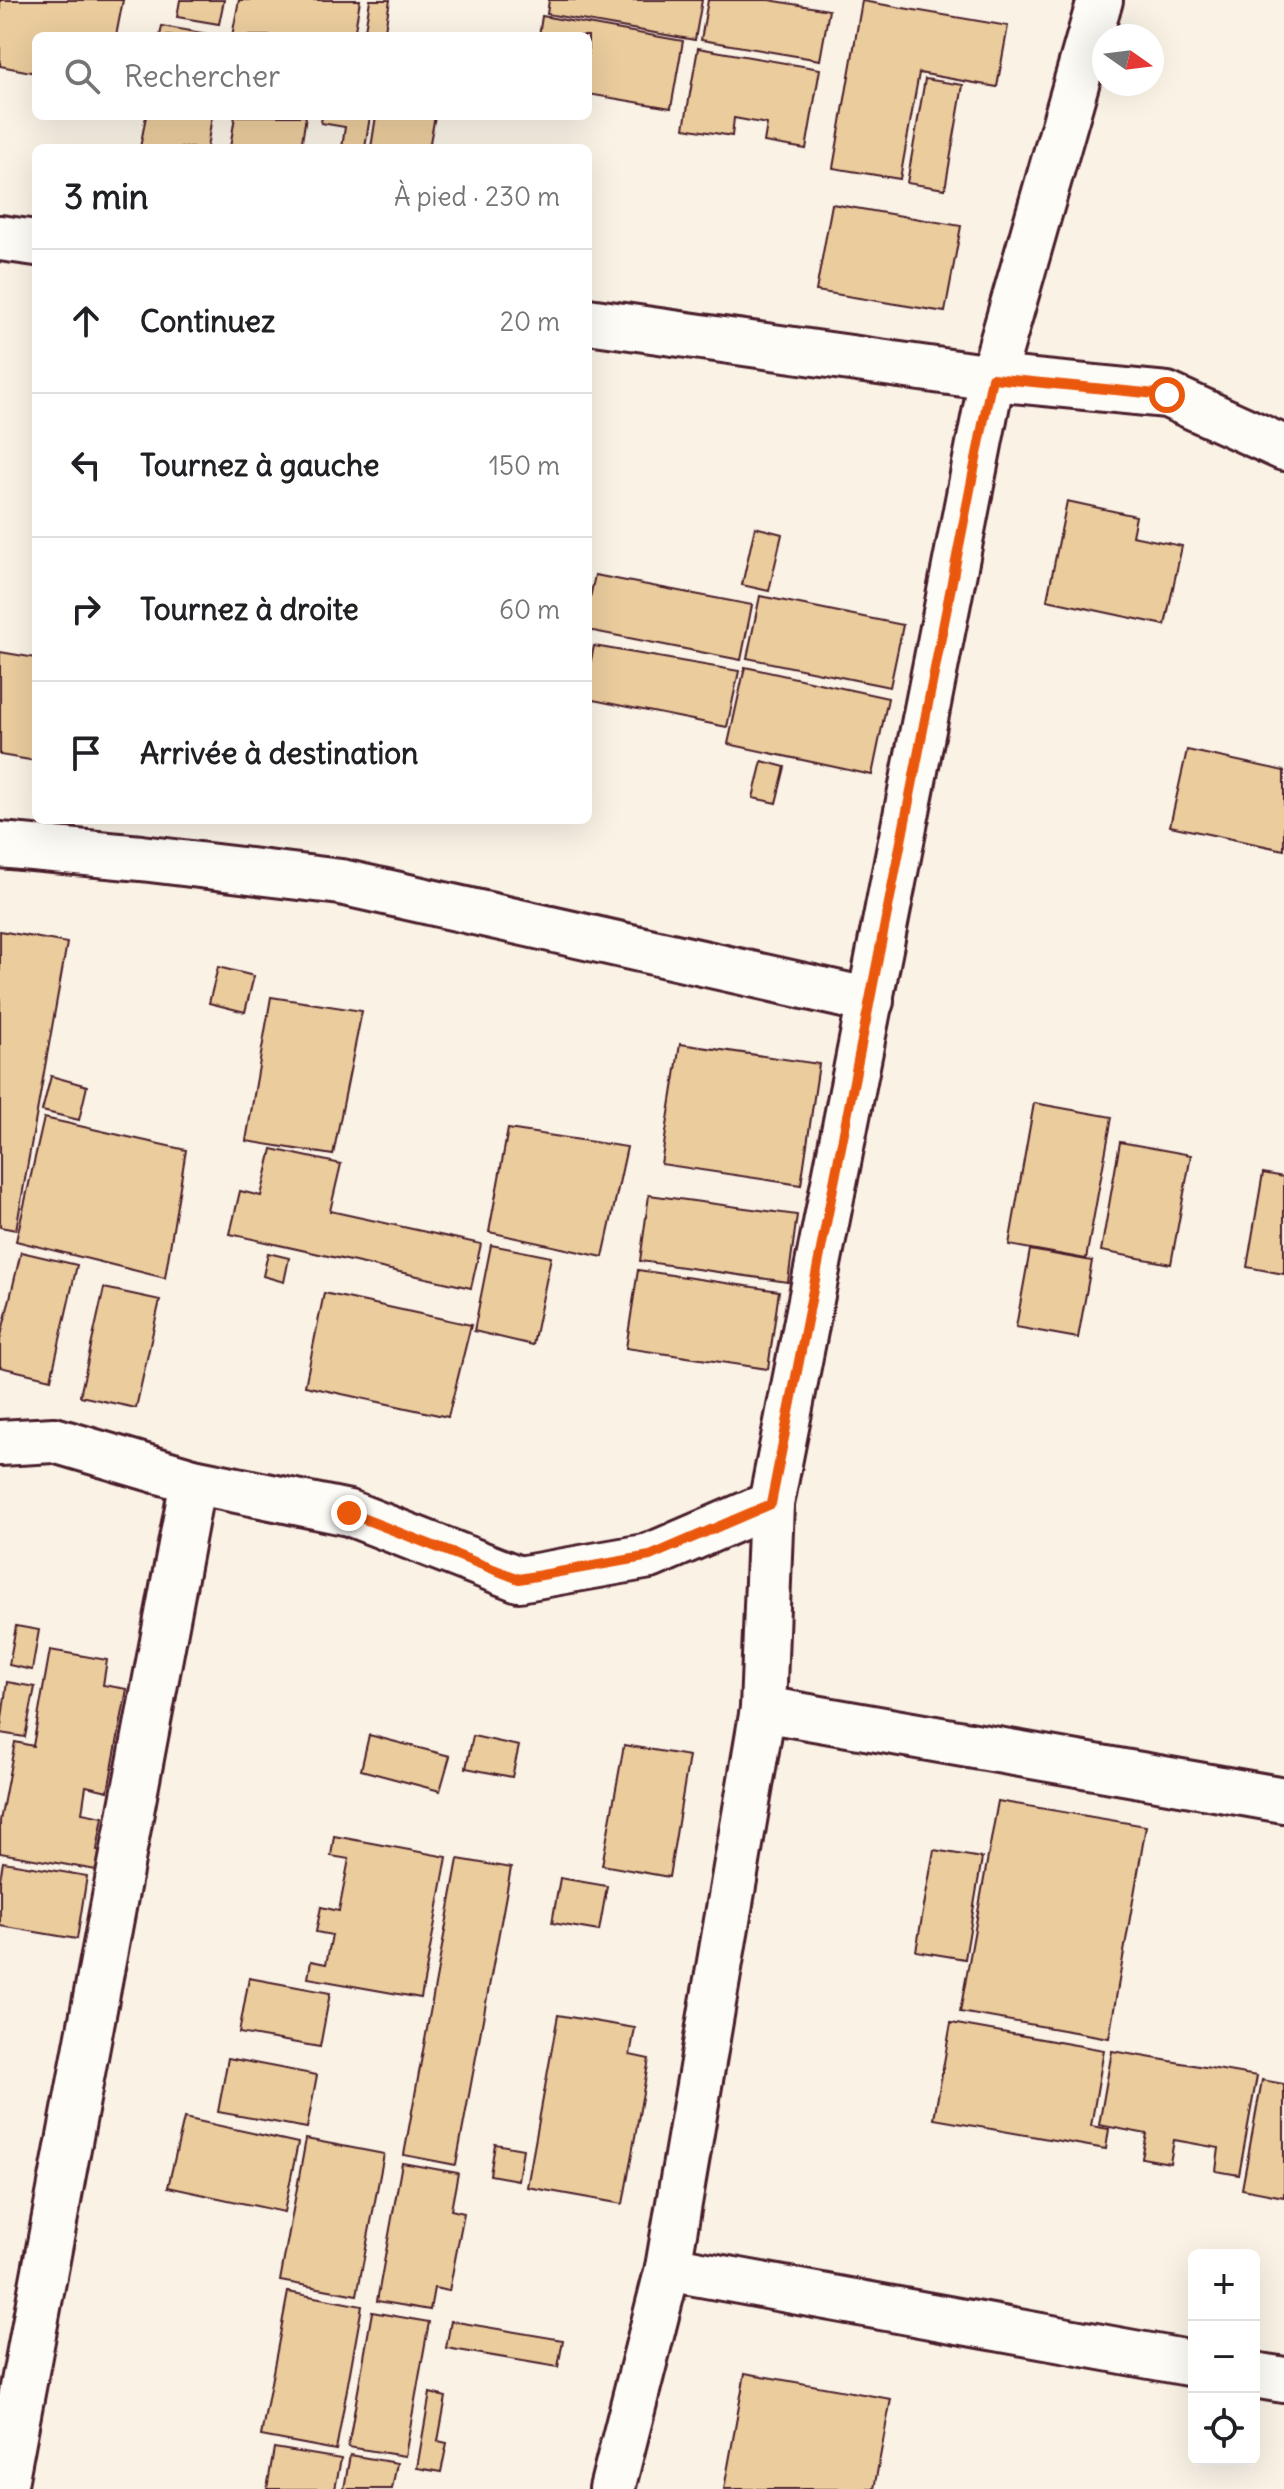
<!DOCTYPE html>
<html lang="fr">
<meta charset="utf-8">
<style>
:root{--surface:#fff;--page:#f2f2f2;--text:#202124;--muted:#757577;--line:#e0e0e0}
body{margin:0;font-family:Delius,sans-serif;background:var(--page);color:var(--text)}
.controls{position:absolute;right:24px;bottom:24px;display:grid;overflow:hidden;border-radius:12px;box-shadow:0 8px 32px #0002}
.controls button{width:72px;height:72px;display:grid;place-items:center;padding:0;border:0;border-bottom:2px solid var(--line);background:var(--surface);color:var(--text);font:40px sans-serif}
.compass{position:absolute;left:1092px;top:24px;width:72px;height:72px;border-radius:50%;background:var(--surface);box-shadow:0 8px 32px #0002;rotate:104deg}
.stop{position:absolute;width:24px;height:24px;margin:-18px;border:6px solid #ea580c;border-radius:50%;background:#fff}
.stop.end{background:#ea580c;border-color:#fff;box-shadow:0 2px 8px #0008}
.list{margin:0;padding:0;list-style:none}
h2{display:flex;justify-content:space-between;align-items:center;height:104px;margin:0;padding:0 32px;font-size:34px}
h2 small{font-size:26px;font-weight:400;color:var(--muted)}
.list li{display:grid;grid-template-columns:52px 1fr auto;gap:24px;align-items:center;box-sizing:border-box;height:144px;padding:0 32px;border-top:2px solid var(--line)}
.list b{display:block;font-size:30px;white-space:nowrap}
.list em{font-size:26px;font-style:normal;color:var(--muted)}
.icon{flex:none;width:44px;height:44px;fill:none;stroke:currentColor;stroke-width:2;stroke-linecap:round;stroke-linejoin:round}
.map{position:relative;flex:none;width:1284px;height:2489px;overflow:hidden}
.search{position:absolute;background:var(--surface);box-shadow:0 8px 32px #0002;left:32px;top:32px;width:560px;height:88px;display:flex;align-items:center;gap:20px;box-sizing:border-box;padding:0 28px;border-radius:12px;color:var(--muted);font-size:30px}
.panel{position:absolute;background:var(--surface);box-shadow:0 8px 32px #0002;left:32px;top:144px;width:560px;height:680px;border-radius:12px}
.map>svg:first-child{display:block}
.building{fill:#eacc9d;stroke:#4a1f2b;stroke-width:2}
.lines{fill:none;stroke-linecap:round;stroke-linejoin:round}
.minor-casing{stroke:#4a1f2b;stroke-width:50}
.minor{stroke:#fdfcf7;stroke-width:44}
.route{stroke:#ea580c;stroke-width:10}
</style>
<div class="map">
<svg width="1284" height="2489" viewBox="0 0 1284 2489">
<rect width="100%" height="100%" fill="#f9f2e5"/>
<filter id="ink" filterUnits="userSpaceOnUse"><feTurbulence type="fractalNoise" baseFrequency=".0125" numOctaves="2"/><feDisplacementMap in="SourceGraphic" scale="16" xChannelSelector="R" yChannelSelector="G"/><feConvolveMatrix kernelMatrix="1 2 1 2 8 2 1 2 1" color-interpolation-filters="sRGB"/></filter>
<g filter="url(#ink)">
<!-- building -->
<g class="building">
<path d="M 0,0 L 123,0 L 116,36 L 36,36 L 36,73 L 0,66 Z"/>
<path d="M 180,0 L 224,0 L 219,24 L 177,17 Z"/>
<path d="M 239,0 L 360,0 L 354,36 L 232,36 Z"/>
<path d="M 370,0 L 390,0 L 384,36 L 364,36 Z"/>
<path d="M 549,0 L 702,0 L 695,40 L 547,14 Z"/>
<path d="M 708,0 L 769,0 L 829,10 L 820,60 L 701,40 Z"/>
<path d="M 862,1 L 1008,26 L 997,87 L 919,73 L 900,179 L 833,168 Z"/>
<path d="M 542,16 L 683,41 L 671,108 L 588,94 L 588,36 L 539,36 Z"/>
<path d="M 162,26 L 219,36 L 160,36 Z"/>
<path d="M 698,48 L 820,69 L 806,149 L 764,142 L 767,124 L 734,118 L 732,136 L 684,128 Z"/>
<path d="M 925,79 L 963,85 L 945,189 L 907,183 Z"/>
<path d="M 146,116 L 212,116 L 207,148 L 140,148 Z"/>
<path d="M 235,116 L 306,116 L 301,148 L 230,148 Z"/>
<path d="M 322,116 L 370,116 L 365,148 L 342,148 L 345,127 L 321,123 Z"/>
<path d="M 376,116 L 435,116 L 429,148 L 371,148 Z"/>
<path d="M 832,204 L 961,226 L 945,312 L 816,291 Z"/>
<path d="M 1067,501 L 1136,516 L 1132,536 L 1182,546 L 1165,625 L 1047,600 Z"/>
<path d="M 755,527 L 782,534 L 769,591 L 742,585 Z"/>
<path d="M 595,575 L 752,605 L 741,660 L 588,630 L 588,607 Z"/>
<path d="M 760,596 L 903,625 L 890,687 L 747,658 Z"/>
<path d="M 594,646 L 739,671 L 727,727 L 588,699 L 588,674 Z"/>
<path d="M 0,652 L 36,658 L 36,761 L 0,755 Z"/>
<path d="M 745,667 L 888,698 L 872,775 L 728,744 Z"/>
<path d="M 1187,750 L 1284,771 L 1284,850 L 1170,826 Z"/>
<path d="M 762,761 L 785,767 L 776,803 L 753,798 Z"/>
<path d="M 0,931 L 67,943 L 16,1230 L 0,1227 Z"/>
<path d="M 218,967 L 254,976 L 245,1012 L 209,1003 Z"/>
<path d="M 271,997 L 362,1011 L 333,1155 L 246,1141 Z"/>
<path d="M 680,1044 L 819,1064 L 801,1185 L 661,1164 Z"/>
<path d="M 51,1076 L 87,1086 L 79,1120 L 42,1111 Z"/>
<path d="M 1034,1103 L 1112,1117 L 1086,1259 L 1009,1245 Z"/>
<path d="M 44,1118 L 186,1150 L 165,1278 L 16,1241 Z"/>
<path d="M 508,1129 L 627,1147 L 603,1257 L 489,1232 Z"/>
<path d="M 1120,1142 L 1191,1155 L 1171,1264 L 1101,1251 Z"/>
<path d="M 272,1149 L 341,1164 L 330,1211 L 481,1244 L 471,1288 L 230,1234 L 240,1191 L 261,1196 Z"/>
<path d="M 1263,1173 L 1284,1177 L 1284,1274 L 1247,1267 Z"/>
<path d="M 649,1195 L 797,1215 L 788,1282 L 640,1261 Z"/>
<path d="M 491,1245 L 551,1257 L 533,1345 L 474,1331 Z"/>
<path d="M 1030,1250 L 1092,1261 L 1078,1338 L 1016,1327 Z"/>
<path d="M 21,1252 L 77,1265 L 51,1379 L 0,1367 L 0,1340 Z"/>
<path d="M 268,1253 L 289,1258 L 284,1282 L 263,1276 Z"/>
<path d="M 638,1270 L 779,1291 L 768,1369 L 626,1348 Z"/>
<path d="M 104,1288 L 160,1300 L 136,1408 L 80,1396 Z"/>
<path d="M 324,1293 L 471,1325 L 448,1417 L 305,1386 Z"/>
<path d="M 16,1626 L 39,1630 L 32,1670 L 9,1665 Z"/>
<path d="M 50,1650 L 107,1660 L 103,1685 L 127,1689 L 108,1791 L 86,1786 L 82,1813 L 103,1817 L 97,1850 L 105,1851 L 102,1871 L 0,1853 L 0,1821 L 15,1742 L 33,1746 Z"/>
<path d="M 7,1682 L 35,1687 L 25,1737 L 0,1733 Z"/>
<path d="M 369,1735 L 450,1756 L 440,1791 L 361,1770 Z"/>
<path d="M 473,1736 L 519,1746 L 512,1777 L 466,1768 Z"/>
<path d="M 624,1745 L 689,1756 L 669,1877 L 602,1865 Z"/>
<path d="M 998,1801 L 1146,1826 L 1109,2038 L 960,2012 Z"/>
<path d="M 334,1836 L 447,1857 L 421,1998 L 308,1978 L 311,1961 L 326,1964 L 332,1935 L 316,1932 L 321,1907 L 339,1911 L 349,1859 L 331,1856 Z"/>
<path d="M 934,1850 L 982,1858 L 965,1959 L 916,1951 Z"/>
<path d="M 458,1859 L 511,1868 L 456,2165 L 404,2155 Z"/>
<path d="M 3,1862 L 87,1876 L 77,1939 L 0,1926 L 0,1879 Z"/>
<path d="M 560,1878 L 607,1886 L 599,1931 L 552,1923 Z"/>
<path d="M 249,1978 L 330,1993 L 320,2047 L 239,2033 Z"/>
<path d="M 558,2015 L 635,2028 L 630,2055 L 649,2059 L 623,2204 L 527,2187 Z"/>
<path d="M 951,2023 L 1104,2050 L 1091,2126 L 1109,2129 L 1106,2149 L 934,2119 Z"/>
<path d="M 1112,2051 L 1257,2076 L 1239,2175 L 1216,2171 L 1219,2148 L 1174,2140 L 1170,2163 L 1142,2158 L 1147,2134 L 1099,2125 Z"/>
<path d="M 228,2058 L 317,2075 L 307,2128 L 218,2112 Z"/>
<path d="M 1262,2080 L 1284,2084 L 1284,2197 L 1242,2189 Z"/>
<path d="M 184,2118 L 298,2143 L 284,2212 L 168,2187 Z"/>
<path d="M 306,2139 L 384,2154 L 357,2295 L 280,2281 Z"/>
<path d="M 495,2144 L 523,2149 L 518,2180 L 490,2175 Z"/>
<path d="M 402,2163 L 458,2173 L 451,2210 L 464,2213 L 449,2291 L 434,2288 L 430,2310 L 377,2301 Z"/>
<path d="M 288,2292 L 362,2306 L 336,2450 L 261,2436 Z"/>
<path d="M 372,2312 L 429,2322 L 405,2456 L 348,2447 Z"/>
<path d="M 451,2321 L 563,2340 L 558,2367 L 446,2348 Z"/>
<path d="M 745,2373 L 891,2399 L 874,2489 L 724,2489 Z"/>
<path d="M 430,2393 L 446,2397 L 438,2441 L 447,2443 L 441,2472 L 417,2468 Z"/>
<path d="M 274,2448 L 341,2459 L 335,2489 L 267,2489 Z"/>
<path d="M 350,2455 L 397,2463 L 392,2489 L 344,2489 Z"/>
</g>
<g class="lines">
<defs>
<g id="minor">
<path d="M 0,238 L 36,243"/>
<path d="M 588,321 L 992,378 L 1167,395 L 1284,448"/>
<path d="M 0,845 L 141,858 L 341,882 L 871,1001"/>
<path d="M 0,1443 L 54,1440 L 193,1481 L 349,1513 L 519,1579 L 650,1556 L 771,1504"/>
<path d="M 763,1709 L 1284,1800"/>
<path d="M 668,2268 L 1194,2364"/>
<path d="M 1254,2375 L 1284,2380"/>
<path d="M 4,2489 L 193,1481"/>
<path d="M 612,2489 L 668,2268 L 763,1709 L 771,1504 L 992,378 L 1100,0"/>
</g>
</defs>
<!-- minor casing -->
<use href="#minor" class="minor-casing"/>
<!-- minor -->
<use href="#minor" class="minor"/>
</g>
</g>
<g class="lines" filter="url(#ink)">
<!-- route -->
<path class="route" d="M 349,1513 L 519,1579 L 650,1556 L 771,1504 L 992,378 L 1167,395"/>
</g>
</svg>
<div class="controls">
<button>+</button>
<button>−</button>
<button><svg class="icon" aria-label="locate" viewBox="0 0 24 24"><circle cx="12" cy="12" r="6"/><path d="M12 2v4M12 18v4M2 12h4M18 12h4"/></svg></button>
</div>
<svg class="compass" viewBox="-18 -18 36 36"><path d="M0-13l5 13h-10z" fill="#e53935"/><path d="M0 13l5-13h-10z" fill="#757577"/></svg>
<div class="stop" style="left:1167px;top:395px"></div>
<div class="stop end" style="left:349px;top:1513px"></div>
<div class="search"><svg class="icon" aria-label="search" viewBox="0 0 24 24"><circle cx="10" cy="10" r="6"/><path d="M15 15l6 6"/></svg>Rechercher</div>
<section class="panel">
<h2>3 min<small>À pied · 230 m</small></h2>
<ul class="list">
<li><svg class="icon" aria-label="ahead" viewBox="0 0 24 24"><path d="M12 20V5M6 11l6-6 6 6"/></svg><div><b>Continuez</b></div><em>20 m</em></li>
<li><svg class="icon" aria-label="left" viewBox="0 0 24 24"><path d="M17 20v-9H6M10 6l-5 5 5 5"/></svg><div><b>Tournez à gauche</b></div><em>150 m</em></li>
<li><svg class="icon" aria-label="right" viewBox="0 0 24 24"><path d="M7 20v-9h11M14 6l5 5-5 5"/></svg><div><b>Tournez à droite</b></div><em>60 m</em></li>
<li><svg class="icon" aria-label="arrive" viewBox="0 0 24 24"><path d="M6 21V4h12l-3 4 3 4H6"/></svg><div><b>Arrivée à destination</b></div></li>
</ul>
</section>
</div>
